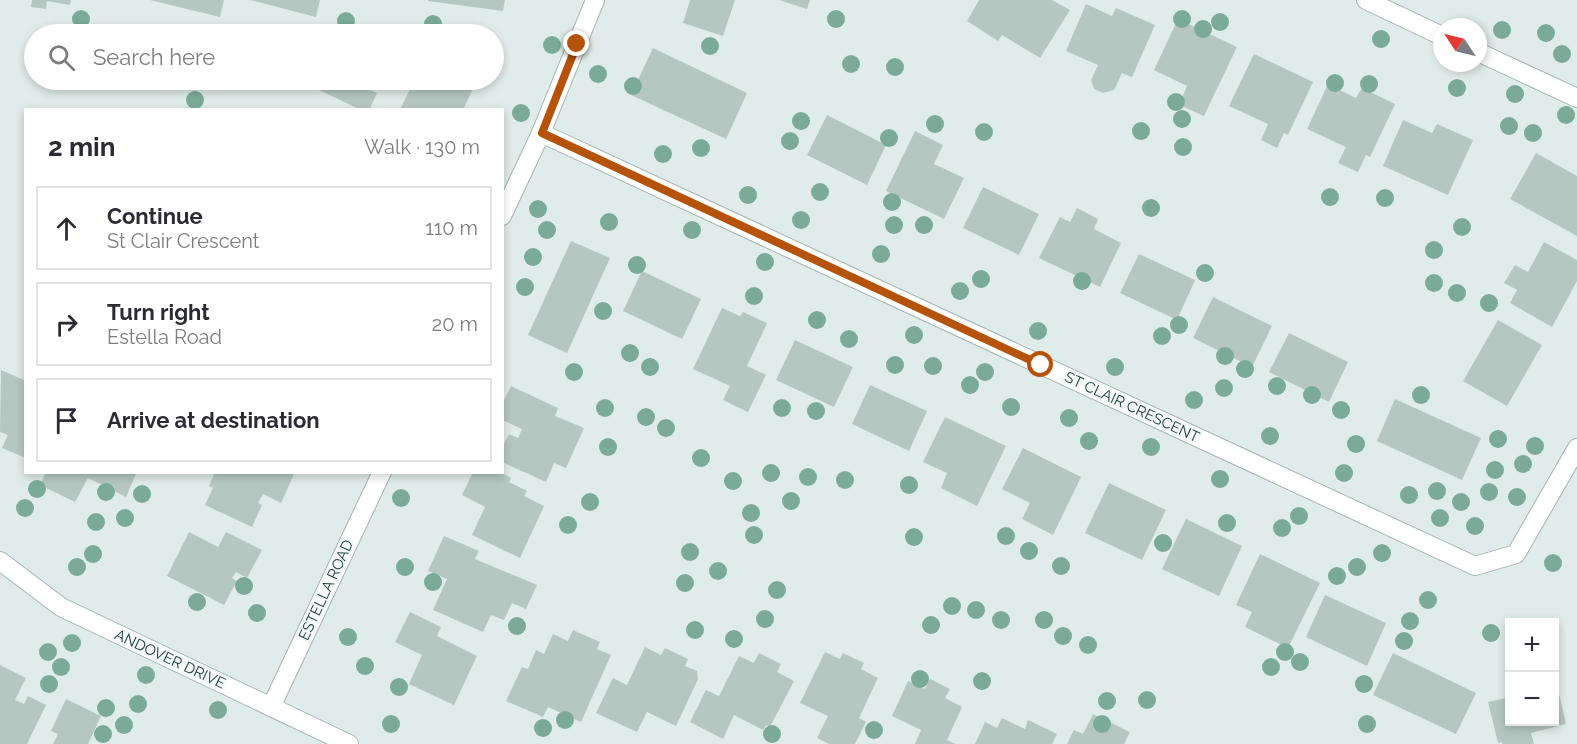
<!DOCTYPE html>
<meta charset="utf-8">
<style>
:root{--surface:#fff;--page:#f2f2f3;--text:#2b2b33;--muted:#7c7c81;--line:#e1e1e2}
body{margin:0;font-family:Raleway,sans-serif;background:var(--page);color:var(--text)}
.controls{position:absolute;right:18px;bottom:18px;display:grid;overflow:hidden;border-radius:0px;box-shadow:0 3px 9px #0003}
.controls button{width:54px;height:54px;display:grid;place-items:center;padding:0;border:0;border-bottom:2px solid var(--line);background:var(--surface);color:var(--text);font:30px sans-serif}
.compass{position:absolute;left:1433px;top:18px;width:54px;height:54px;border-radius:50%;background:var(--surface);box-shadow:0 3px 9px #0003;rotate:305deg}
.stop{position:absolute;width:18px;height:18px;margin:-14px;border:4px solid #b45309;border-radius:50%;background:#fff}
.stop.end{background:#b45309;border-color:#fff;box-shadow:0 2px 6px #0008}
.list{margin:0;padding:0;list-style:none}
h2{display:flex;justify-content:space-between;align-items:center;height:78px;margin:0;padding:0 24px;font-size:26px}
h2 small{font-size:20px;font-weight:400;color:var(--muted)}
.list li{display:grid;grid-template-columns:39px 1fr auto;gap:18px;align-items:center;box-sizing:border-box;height:84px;margin:0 12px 12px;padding:0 12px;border:2px solid var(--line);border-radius:0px}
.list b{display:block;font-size:22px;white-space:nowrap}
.list p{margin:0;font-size:20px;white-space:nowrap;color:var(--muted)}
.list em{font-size:20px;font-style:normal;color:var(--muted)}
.icon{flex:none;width:33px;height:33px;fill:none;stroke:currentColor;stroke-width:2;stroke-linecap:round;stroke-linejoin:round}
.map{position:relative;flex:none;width:1577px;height:744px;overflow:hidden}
.search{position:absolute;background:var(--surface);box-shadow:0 3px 9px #0003;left:24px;top:24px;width:480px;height:66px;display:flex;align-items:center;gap:15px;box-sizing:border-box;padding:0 21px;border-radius:33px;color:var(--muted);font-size:22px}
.panel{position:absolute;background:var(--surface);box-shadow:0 3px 9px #0003;left:24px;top:108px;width:480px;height:366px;border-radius:0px}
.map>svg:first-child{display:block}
.building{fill:#b6c7c2}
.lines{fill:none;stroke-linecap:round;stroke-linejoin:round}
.street-casing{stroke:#a3b4b1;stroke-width:20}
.secondary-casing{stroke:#9eb8b4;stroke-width:20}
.street{stroke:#fff;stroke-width:18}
.secondary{stroke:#fff;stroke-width:18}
.tree{fill:#7bab98}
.route{stroke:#b45309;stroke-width:8}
.labels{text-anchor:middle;stroke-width:5;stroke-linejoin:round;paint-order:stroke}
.street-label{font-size:15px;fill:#203d3b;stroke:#f1f8f6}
</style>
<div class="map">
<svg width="1577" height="744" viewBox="0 0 1577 744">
<rect width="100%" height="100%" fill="#e0ece9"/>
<!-- building -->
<g class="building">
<path d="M 32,0 L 71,0 L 70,5 L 47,1 L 46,9 L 31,7 Z"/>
<path d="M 150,0 L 224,0 L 220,17 Z"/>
<path d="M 250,0 L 320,0 L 316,17 Z"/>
<path d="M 428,0 L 505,0 L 503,11 L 428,1 Z"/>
<path d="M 690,0 L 735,0 L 723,36 L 683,23 Z"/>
<path d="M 779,0 L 810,0 L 807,9 Z"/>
<path d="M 979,0 L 1052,0 L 1070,10 L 1040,58 L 1002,35 L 998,41 L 967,21 Z"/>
<path d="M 1086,4 L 1112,16 L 1116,8 L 1155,25 L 1132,77 L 1122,73 L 1114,90 L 1103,93 L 1094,89 L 1091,80 L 1098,65 L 1066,51 Z"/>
<path d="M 1178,19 L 1237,47 L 1204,116 L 1179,105 L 1187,86 L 1154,70 Z"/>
<path d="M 653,48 L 747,93 L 726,139 L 631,95 Z"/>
<path d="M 1254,54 L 1313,82 L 1288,135 L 1284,133 L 1277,148 L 1261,140 L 1268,124 L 1229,106 Z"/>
<path d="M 314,80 L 348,80 L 377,93 L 369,110 L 361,110 L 311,86 Z"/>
<path d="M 414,80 L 477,80 L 463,110 L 400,110 Z"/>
<path d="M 1328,84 L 1356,98 L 1362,88 L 1395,104 L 1370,157 L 1366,155 L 1358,172 L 1338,163 L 1346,147 L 1307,129 Z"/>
<path d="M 827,115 L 886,145 L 867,185 L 807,155 Z"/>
<path d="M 1403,120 L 1432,133 L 1437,124 L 1473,140 L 1448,195 L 1383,166 Z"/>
<path d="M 915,131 L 943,145 L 934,164 L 964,178 L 944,219 L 886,191 Z"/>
<path d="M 1536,153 L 1577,176 L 1577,236 L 1510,199 Z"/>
<path d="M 983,187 L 1039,214 L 1019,255 L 963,228 Z"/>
<path d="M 1077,208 L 1098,219 L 1094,229 L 1121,243 L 1100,287 L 1039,258 L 1060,217 L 1070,222 Z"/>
<path d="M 571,241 L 610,258 L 567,353 L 528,335 Z"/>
<path d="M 1544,242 L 1577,260 L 1577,281 L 1552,327 L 1510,303 L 1517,290 L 1504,283 L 1515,265 L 1528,272 Z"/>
<path d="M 1139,254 L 1195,280 L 1177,320 L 1120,293 Z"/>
<path d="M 642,271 L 701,299 L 682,339 L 623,311 Z"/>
<path d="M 1213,297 L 1272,326 L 1252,367 L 1193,338 Z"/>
<path d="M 722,308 L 740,316 L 743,312 L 767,323 L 747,366 L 766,375 L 748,412 L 723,400 L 730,386 L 693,369 Z"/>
<path d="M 1498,320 L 1542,345 L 1507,406 L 1463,381 Z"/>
<path d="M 1289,333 L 1348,362 L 1329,402 L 1269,372 Z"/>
<path d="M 795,340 L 853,367 L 834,407 L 776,380 Z"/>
<path d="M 1,370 L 26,381 L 26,458 L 2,448 L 8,435 L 0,432 Z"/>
<path d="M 870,385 L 927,411 L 909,451 L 852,424 Z"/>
<path d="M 511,386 L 558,408 L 555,416 L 584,428 L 566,468 L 554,463 L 546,482 L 502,462 L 502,448 L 509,434 L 518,438 L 522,429 L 502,420 L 502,404 Z"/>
<path d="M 1395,399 L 1481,438 L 1462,480 L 1377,441 Z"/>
<path d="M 945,417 L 1006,446 L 977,506 L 941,488 L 947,473 L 923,462 Z"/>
<path d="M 1023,448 L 1081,477 L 1053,535 L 1022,519 L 1030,503 L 1002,489 Z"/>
<path d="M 46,472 L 137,472 L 126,497 L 88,478 L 75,502 L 40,485 Z"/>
<path d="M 215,472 L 295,472 L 281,503 L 263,494 L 258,503 L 262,505 L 252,527 L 205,505 L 213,488 L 209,486 Z"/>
<path d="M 473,472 L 500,472 L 511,478 L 509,482 L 527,491 L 524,496 L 544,506 L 520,558 L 472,535 L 485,507 L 462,495 Z"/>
<path d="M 1109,483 L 1166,510 L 1142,560 L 1085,533 Z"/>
<path d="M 1186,519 L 1242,546 L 1219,596 L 1162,569 Z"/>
<path d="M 189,532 L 218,547 L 226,532 L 262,550 L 247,578 L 236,572 L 232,578 L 237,581 L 224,605 L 167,576 Z"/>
<path d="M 444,536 L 479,551 L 475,559 L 537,585 L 526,609 L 512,603 L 504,620 L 491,615 L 483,632 L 433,610 L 447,579 L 428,571 Z"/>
<path d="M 1260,554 L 1320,583 L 1288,648 L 1245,627 L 1252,612 L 1236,605 Z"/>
<path d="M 1325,595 L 1386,623 L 1367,666 L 1306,637 Z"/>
<path d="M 410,612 L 441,627 L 437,636 L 477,656 L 454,705 L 409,684 L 422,655 L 395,642 Z"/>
<path d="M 573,630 L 600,642 L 597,649 L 611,655 L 581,722 L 548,707 L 543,717 L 506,701 L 522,667 L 528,669 L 536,650 L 544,654 L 553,634 L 568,641 Z"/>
<path d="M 645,647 L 661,655 L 665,648 L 688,659 L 685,666 L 697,671 L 698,679 L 676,726 L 647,712 L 637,732 L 596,713 L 613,678 L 627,685 Z"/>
<path d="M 825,652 L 840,659 L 843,653 L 864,663 L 861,669 L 878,678 L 859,718 L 866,722 L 855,744 L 829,744 L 817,738 L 828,716 L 800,703 Z"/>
<path d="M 759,653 L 781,664 L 777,672 L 794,681 L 770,727 L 766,725 L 763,730 L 734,715 L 723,739 L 690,722 L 706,690 L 719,696 L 739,656 L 754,663 Z"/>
<path d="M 1393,653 L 1476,693 L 1456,734 L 1373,695 Z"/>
<path d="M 0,665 L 26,678 L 15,700 L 24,704 L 28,696 L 46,705 L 27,744 L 0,744 Z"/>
<path d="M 930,679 L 950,689 L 945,698 L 962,707 L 947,740 L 956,744 L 915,744 L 921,730 L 892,716 L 908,681 L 925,689 Z"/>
<path d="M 1557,685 L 1566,724 L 1531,733 L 1534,744 L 1502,744 L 1502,742 L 1498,743 L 1488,702 L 1510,697 L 1510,722 L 1554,722 L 1554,686 Z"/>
<path d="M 66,699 L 101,716 L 88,744 L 53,744 L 58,734 L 51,731 Z"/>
<path d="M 1093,714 L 1130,732 L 1124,744 L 1067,744 L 1074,730 L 1083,734 Z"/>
<path d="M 1002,718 L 1025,729 L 1028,720 L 1057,734 L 1052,744 L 975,744 L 985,722 L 997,728 Z"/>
</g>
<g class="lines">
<defs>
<g id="street">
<path d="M 1366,0 L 1442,36"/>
<path d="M 1478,52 L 1577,98"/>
<path d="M 541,133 L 1475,566 L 1516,554 L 1577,448"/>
<path d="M 502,216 L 541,133 L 595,0"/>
<path d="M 271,707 L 382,472"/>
</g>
<path id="secondary" d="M 0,561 L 61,607 L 349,744"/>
</defs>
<!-- street casing -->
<use href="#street" class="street-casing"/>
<!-- secondary casing -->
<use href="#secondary" class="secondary-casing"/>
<!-- street -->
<use href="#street" class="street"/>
<!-- secondary -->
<use href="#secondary" class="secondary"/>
</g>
<!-- trees -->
<g class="tree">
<circle cx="81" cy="19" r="9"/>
<circle cx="836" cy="19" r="9"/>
<circle cx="1182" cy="19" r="9"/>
<circle cx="346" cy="21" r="9"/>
<circle cx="1220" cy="22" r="9"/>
<circle cx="433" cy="24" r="9"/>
<circle cx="1203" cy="29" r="9"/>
<circle cx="1502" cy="30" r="9"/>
<circle cx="1546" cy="33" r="9"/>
<circle cx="1381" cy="39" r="9"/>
<circle cx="552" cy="45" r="9"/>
<circle cx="710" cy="46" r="9"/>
<circle cx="1562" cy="54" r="9"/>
<circle cx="851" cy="64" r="9"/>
<circle cx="895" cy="67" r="9"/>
<circle cx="598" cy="74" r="9"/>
<circle cx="1335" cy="83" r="9"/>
<circle cx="1369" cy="84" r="9"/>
<circle cx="633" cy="86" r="9"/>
<circle cx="1457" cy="88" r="9"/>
<circle cx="1515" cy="94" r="9"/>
<circle cx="195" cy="100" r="9"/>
<circle cx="1176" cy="102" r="9"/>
<circle cx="521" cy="113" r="9"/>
<circle cx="1566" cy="115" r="9"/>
<circle cx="1182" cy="119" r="9"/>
<circle cx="801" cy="121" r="9"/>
<circle cx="935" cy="124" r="9"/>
<circle cx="1509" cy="126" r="9"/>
<circle cx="1141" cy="131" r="9"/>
<circle cx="984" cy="132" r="9"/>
<circle cx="1533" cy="133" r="9"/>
<circle cx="889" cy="138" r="9"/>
<circle cx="790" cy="141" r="9"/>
<circle cx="1183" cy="147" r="9"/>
<circle cx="701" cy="148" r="9"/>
<circle cx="663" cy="154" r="9"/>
<circle cx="820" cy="192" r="9"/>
<circle cx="748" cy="195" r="9"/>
<circle cx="1330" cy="197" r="9"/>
<circle cx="1385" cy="198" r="9"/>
<circle cx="892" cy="202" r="9"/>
<circle cx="1151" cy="208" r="9"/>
<circle cx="538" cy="209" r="9"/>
<circle cx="801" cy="220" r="9"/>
<circle cx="609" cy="222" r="9"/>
<circle cx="894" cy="225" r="9"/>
<circle cx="924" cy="225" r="9"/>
<circle cx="1462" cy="227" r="9"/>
<circle cx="547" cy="230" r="9"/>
<circle cx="692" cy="230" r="9"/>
<circle cx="1434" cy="250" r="9"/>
<circle cx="881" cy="254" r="9"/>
<circle cx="533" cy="257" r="9"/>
<circle cx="765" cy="262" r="9"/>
<circle cx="637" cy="265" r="9"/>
<circle cx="1205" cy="273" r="9"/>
<circle cx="981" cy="279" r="9"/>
<circle cx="1082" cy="281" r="9"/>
<circle cx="1434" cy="283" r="9"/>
<circle cx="525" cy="287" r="9"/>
<circle cx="960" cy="291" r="9"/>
<circle cx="1457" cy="293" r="9"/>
<circle cx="754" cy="296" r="9"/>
<circle cx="1489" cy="303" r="9"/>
<circle cx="603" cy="311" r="9"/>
<circle cx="817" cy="320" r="9"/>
<circle cx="1179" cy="325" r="9"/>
<circle cx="1038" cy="331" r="9"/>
<circle cx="914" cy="335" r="9"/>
<circle cx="1162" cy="336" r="9"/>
<circle cx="849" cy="339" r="9"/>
<circle cx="630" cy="353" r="9"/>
<circle cx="1225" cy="356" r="9"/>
<circle cx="895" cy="365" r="9"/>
<circle cx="933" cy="366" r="9"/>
<circle cx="650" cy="367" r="9"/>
<circle cx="1115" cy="367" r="9"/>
<circle cx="1245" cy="369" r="9"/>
<circle cx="574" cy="372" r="9"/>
<circle cx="985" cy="372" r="9"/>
<circle cx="970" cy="385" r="9"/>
<circle cx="1277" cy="386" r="9"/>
<circle cx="1224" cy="388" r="9"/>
<circle cx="1312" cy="395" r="9"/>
<circle cx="1421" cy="395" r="9"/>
<circle cx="1194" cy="400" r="9"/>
<circle cx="1011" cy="407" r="9"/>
<circle cx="605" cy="408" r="9"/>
<circle cx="782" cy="408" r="9"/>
<circle cx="1341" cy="410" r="9"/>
<circle cx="816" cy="411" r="9"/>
<circle cx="646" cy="417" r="9"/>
<circle cx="1069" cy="418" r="9"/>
<circle cx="666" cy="428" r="9"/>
<circle cx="1270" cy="436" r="9"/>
<circle cx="1498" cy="439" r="9"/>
<circle cx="1089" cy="441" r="9"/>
<circle cx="1356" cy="444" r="9"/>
<circle cx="1535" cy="446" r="9"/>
<circle cx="608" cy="447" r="9"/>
<circle cx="1151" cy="447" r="9"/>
<circle cx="701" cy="458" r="9"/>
<circle cx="1523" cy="464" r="9"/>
<circle cx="1495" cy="470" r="9"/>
<circle cx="771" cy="473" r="9"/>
<circle cx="1344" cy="473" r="9"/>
<circle cx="808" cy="477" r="9"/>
<circle cx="1220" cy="479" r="9"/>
<circle cx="845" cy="480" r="9"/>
<circle cx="733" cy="481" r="9"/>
<circle cx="909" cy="485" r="9"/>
<circle cx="37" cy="489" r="9"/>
<circle cx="1437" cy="491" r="9"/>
<circle cx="106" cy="492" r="9"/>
<circle cx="1489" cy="492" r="9"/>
<circle cx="142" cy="494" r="9"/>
<circle cx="1409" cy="495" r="9"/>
<circle cx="1517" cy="497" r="9"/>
<circle cx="401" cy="498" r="9"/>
<circle cx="791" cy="501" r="9"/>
<circle cx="590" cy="502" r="9"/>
<circle cx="1461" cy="502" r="9"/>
<circle cx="25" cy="508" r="9"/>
<circle cx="751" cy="513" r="9"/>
<circle cx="1299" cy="516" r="9"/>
<circle cx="125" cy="518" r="9"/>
<circle cx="1440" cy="518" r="9"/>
<circle cx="96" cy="522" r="9"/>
<circle cx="1227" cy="523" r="9"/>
<circle cx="568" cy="525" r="9"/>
<circle cx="1475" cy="526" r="9"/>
<circle cx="1282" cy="528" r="9"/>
<circle cx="754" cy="535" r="9"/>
<circle cx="1006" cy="536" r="9"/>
<circle cx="914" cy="537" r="9"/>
<circle cx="1163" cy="543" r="9"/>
<circle cx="1029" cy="551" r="9"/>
<circle cx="690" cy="552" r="9"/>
<circle cx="1382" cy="553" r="9"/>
<circle cx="93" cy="554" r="9"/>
<circle cx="1553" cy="563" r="9"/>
<circle cx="1061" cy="566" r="9"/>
<circle cx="77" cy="567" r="9"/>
<circle cx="405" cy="567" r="9"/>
<circle cx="1357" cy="567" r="9"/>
<circle cx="718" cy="571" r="9"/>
<circle cx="1337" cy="576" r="9"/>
<circle cx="433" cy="582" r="9"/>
<circle cx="685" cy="583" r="9"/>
<circle cx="244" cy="586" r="9"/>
<circle cx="777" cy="590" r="9"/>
<circle cx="1428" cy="600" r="9"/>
<circle cx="197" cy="602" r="9"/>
<circle cx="952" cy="606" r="9"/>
<circle cx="976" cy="610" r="9"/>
<circle cx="257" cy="613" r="9"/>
<circle cx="765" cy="619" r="9"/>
<circle cx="1001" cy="620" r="9"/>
<circle cx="1044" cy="620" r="9"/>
<circle cx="1410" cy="621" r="9"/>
<circle cx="931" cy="625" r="9"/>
<circle cx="517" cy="626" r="9"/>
<circle cx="695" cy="630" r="9"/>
<circle cx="1491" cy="633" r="9"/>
<circle cx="1063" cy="636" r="9"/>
<circle cx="348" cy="637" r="9"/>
<circle cx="734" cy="639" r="9"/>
<circle cx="1404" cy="641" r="9"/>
<circle cx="72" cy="643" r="9"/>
<circle cx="1088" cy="645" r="9"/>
<circle cx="48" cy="652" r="9"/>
<circle cx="1285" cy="652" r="9"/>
<circle cx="1300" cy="662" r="9"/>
<circle cx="365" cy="666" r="9"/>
<circle cx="61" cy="667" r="9"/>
<circle cx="1271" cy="667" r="9"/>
<circle cx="146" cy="675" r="9"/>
<circle cx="920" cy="679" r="9"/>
<circle cx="982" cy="681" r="9"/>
<circle cx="49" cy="684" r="9"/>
<circle cx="1364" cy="684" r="9"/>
<circle cx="399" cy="687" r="9"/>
<circle cx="1147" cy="700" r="9"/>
<circle cx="1107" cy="701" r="9"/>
<circle cx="138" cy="704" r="9"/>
<circle cx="106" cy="708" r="9"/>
<circle cx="218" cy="710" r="9"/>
<circle cx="565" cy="720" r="9"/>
<circle cx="391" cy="724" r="9"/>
<circle cx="1102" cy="724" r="9"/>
<circle cx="1367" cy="724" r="9"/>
<circle cx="124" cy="725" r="9"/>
<circle cx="543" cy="728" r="9"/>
<circle cx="874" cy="730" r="9"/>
<circle cx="103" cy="734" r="9"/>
<circle cx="772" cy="734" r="9"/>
</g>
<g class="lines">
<!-- route -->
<path class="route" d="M 577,44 L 542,133 L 1041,365"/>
</g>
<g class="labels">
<!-- street labels -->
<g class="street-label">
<text transform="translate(1132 407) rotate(25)" y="5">ST CLAIR CRESCENT</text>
<text transform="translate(326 590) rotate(-65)" y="5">ESTELLA ROAD</text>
<text transform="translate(170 659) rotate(25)" y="5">ANDOVER DRIVE</text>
</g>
</g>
</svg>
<div class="controls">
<button>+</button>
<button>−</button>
</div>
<svg class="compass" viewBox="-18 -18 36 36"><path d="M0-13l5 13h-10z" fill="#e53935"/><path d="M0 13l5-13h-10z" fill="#7c7c81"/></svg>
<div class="stop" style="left:1041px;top:365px"></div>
<div class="stop end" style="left:577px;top:44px"></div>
<div class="search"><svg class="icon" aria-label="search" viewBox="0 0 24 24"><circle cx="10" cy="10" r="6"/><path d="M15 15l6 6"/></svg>Search here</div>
<section class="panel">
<h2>2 min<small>Walk · 130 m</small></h2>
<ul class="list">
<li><svg class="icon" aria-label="ahead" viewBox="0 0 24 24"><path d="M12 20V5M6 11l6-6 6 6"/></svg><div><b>Continue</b><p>St Clair Crescent</p></div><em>110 m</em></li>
<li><svg class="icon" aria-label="right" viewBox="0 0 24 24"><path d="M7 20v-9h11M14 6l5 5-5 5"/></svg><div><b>Turn right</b><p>Estella Road</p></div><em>20 m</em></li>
<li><svg class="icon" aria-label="arrive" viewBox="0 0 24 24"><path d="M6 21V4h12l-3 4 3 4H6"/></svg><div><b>Arrive at destination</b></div></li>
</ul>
</section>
</div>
